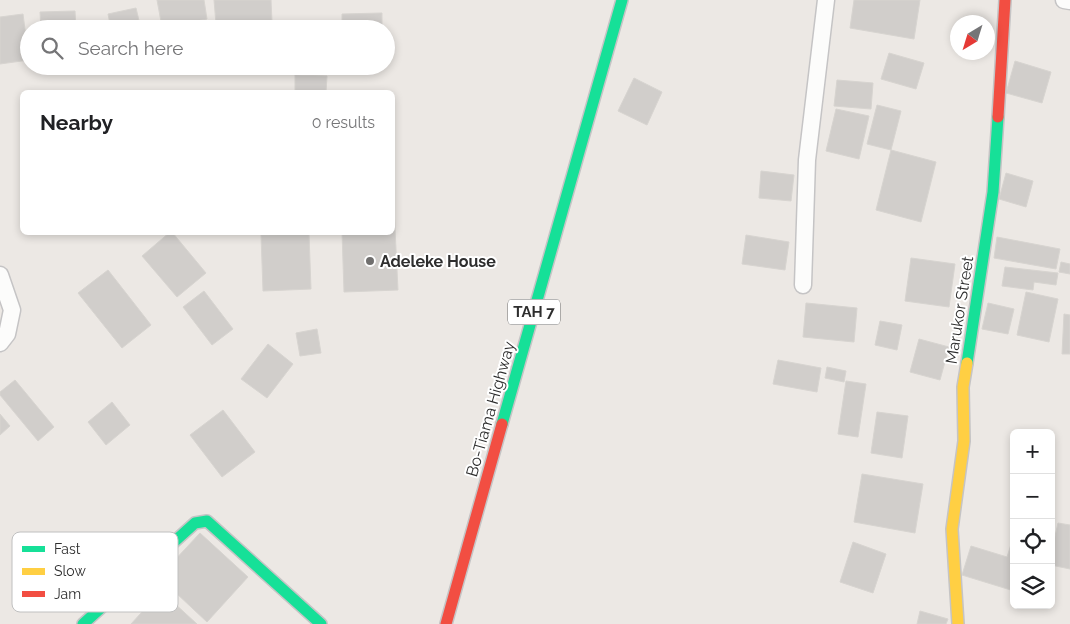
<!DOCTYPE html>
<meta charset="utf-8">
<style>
:root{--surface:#fff;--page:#f2f2f2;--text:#202124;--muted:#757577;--line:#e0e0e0}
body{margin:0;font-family:Raleway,sans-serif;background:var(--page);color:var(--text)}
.controls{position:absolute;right:15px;bottom:15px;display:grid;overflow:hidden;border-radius:8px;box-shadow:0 2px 8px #0003}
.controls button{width:45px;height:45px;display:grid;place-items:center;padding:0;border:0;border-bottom:1px solid var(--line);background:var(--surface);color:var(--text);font:25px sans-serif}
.compass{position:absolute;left:950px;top:15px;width:45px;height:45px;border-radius:50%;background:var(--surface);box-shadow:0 2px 8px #0003;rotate:218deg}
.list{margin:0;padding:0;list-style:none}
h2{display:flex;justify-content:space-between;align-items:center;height:65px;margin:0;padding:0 20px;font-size:21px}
h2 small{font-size:16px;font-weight:400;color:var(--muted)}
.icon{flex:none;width:28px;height:28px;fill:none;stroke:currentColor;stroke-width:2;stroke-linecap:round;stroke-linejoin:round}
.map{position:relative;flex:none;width:1070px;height:624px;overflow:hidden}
.search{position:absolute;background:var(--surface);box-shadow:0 2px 8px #0003;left:20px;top:20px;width:375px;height:55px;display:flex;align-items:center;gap:12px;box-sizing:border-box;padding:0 18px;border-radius:28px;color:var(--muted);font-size:19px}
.panel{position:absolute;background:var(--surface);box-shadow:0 2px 8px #0003;left:20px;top:90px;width:375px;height:145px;border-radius:8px}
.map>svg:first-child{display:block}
.building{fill:#d1cecb;stroke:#d7d4d0}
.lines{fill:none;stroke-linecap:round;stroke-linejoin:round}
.street-casing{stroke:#c5c4c5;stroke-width:19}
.fast-casing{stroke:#c5c4c5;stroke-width:14}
.slow-casing{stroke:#c5c4c5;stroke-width:14}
.jam-casing{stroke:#c5c4c5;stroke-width:14}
.street{stroke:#fcfcfb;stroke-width:16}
.fast{stroke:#16e098;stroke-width:11}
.slow{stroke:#ffcf43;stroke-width:11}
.jam{stroke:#f24e42;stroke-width:11}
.poi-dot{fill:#706f6e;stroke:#fff;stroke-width:2}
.labels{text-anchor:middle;stroke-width:4;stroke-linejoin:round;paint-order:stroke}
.shield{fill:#fff;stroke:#6d6d6d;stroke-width:1}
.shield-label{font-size:15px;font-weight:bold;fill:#2e2e2e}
.poi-label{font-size:16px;font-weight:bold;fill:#2e2e2e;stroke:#fff;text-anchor:start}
.street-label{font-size:16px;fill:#2e2e2e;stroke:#fff}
.key{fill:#fff;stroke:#c0c0c0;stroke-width:1}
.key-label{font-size:14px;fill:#2e2e2e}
</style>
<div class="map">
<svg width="1070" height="624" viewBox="0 0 1070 624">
<rect width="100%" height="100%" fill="#ece8e4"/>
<!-- building -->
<g class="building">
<path d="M 157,0 L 204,0 L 207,19 L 162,27 Z"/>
<path d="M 214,0 L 271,0 L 272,22 L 216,24 Z"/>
<path d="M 854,0 L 920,0 L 914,39 L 850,28 Z"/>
<path d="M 136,8 L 141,29 L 111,29 L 108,14 Z"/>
<path d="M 75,11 L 76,29 L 41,29 L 40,12 Z"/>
<path d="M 382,13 L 382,29 L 342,29 L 342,14 Z"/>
<path d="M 23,14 L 29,60 L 0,64 L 0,17 Z"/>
<path d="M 889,53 L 924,63 L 916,89 L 881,79 Z"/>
<path d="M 1015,61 L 1051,72 L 1042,103 L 1006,93 Z"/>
<path d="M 45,66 L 56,66 L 58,71 L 48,74 Z"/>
<path d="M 295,75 L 327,76 L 326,92 L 295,92 Z"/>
<path d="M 634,78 L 662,92 L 647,125 L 618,111 Z"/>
<path d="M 837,80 L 873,83 L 871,109 L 834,106 Z"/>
<path d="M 877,105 L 901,111 L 891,150 L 867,144 Z"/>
<path d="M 836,109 L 869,116 L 859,159 L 826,151 Z"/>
<path d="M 891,150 L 936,162 L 921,222 L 876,210 Z"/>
<path d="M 761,171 L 794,175 L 791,201 L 759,198 Z"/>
<path d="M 1006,173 L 1033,181 L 1026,207 L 999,199 Z"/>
<path d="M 392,208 L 394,208 L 398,290 L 344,292 L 342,232 L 392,232 Z"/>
<path d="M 170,232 L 172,232 L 206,273 L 177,297 L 142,256 Z"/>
<path d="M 309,234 L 311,289 L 263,291 L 261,235 Z"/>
<path d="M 746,235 L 789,242 L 785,270 L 742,264 Z"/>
<path d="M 997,237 L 1060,249 L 1056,269 L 994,258 Z"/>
<path d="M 911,258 L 955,264 L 949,307 L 905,301 Z"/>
<path d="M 1061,262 L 1070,264 L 1070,274 L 1059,272 Z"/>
<path d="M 1005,267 L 1058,273 L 1056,285 L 1034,282 L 1033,290 L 1002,286 Z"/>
<path d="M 108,270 L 151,325 L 122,348 L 78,293 Z"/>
<path d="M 204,291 L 233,329 L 212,345 L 183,307 Z"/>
<path d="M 1026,292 L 1058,299 L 1049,342 L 1017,335 Z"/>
<path d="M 806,303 L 857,308 L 854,342 L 803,337 Z"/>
<path d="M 988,303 L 1014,309 L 1008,334 L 982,329 Z"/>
<path d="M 1064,314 L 1070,315 L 1070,354 L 1062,354 Z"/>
<path d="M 880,321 L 902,325 L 897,350 L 875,345 Z"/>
<path d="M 317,329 L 321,353 L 300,356 L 296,333 Z"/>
<path d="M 919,339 L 949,347 L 940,380 L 910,372 Z"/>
<path d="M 268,344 L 293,364 L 267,398 L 241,379 Z"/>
<path d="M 778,360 L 821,368 L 817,392 L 773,384 Z"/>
<path d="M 827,367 L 846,371 L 844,382 L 825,378 Z"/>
<path d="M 15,380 L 54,427 L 38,441 L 0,395 L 0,392 Z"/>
<path d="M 846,381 L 866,384 L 858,437 L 838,434 Z"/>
<path d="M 112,402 L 130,425 L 106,445 L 88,422 Z"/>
<path d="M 223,410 L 255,452 L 222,477 L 190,435 Z"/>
<path d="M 877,412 L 908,416 L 902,458 L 871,453 Z"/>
<path d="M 0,414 L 10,426 L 0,435 Z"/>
<path d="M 862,474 L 923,484 L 915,533 L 854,522 Z"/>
<path d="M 1058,523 L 1070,525 L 1070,569 L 1051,565 L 1051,554 Z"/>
<path d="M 200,533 L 248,577 L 207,622 L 159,577 Z"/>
<path d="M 1014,535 L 1014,591 L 962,575 L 971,546 L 1007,557 Z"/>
<path d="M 853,542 L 886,554 L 873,593 L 840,582 Z"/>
<path d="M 161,591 L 197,624 L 131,624 Z"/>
<path d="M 920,611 L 948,619 L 946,624 L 917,624 Z"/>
</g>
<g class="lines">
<defs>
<g id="street">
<path d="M 1064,0 L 1070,1"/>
<path d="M 0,275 L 12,310 L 7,334 L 0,343"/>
<path d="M 803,285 L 807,160 L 826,0"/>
</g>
<g id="fast">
<path d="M 967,363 L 993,192 L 998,117"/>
<path d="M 502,424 L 622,0"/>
<path d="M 83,624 L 195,523 L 207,521 L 321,624"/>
</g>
<path id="slow" d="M 958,624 L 952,529 L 964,441 L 963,387 L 967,363"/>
<g id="jam">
<path d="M 998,117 L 1005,0"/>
<path d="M 446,624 L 502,424"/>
</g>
</defs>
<!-- street casing -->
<use href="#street" class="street-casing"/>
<!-- fast casing -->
<use href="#fast" class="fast-casing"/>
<!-- slow casing -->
<use href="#slow" class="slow-casing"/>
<!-- jam casing -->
<use href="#jam" class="jam-casing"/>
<!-- street -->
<use href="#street" class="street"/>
<!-- fast -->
<use href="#fast" class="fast"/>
<!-- slow -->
<use href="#slow" class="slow"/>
<!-- jam -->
<use href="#jam" class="jam"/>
</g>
<!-- markers -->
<circle class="poi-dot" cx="370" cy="261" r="5"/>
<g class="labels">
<!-- shield labels -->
<rect class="shield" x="508" y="299.5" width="52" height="25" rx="4"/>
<g class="shield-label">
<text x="534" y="317">TAH 7</text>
</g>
<!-- poi labels -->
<g class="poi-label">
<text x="380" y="267">Adeleke House</text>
</g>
<!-- street labels -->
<g class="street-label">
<text transform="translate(959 310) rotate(-81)" y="6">Marukor Street</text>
<text transform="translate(490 409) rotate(-74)" y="6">Bo-Tiama Highway</text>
</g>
</g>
<!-- legend -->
<rect x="12" y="532" width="166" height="80" rx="8" class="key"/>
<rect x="22" y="546" width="23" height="6" fill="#16e098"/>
<rect x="22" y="568" width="23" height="7" fill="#ffcf43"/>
<rect x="22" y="591" width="23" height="6" fill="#f24e42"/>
<g class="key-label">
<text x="54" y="554">Fast</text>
<text x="54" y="576">Slow</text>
<text x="54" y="599">Jam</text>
</g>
</svg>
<div class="controls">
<button>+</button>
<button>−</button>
<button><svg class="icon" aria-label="locate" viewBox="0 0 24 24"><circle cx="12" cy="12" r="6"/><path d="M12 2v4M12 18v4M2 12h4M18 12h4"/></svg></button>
<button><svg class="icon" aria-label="layers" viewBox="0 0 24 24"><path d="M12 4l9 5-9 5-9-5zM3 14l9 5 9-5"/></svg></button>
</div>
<svg class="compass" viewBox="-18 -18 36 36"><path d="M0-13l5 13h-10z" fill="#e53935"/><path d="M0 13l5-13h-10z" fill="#757577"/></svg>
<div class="search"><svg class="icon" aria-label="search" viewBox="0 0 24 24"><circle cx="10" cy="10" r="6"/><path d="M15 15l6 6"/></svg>Search here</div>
<section class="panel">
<h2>Nearby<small>0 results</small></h2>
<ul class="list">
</ul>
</section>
</div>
